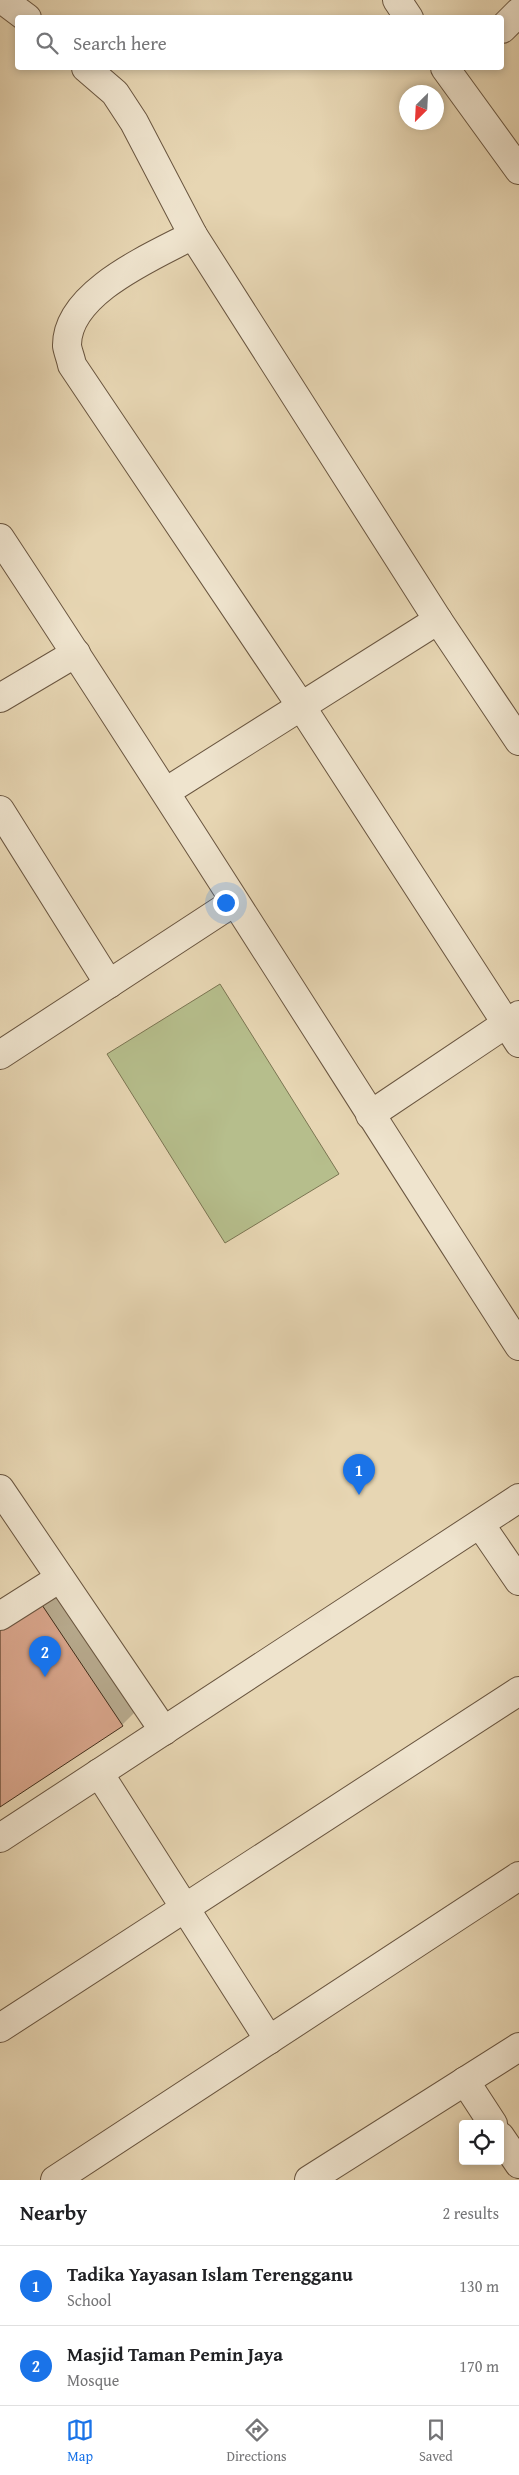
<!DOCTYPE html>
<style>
:root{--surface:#fff;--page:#f6f6f6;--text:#202124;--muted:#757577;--line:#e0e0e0;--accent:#1a73e8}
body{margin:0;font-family:"Gentium Book Plus",serif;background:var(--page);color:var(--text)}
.controls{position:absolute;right:15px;bottom:15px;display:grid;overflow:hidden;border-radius:5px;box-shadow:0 2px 8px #0003}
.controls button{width:45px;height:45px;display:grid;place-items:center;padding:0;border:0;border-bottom:1px solid var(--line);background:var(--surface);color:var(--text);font:25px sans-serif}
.compass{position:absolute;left:399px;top:85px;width:45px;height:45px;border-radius:50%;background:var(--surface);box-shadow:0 2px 8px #0003;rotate:204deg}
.you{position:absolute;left:225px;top:902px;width:18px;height:18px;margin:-12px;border:4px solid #fff;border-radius:50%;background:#1a73e8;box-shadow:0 0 0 8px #1a73e833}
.badge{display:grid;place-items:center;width:32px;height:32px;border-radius:50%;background:var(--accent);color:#fff;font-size:16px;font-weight:700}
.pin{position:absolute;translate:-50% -41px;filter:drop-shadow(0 1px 2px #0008)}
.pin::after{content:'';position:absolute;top:26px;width:18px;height:15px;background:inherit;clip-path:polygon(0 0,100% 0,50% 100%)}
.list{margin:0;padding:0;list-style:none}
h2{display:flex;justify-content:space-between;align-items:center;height:65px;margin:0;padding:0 20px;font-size:21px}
h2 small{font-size:16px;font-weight:400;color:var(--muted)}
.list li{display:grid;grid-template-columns:32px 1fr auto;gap:15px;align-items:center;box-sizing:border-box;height:80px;padding:0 20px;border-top:1px solid var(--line)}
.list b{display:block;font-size:19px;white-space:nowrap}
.list p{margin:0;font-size:16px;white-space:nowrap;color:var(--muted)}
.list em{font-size:16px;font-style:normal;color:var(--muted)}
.icon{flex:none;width:28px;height:28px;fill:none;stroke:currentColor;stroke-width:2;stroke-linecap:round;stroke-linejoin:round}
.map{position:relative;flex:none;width:519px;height:2180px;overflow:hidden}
.search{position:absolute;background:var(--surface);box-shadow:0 2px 8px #0003;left:15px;right:15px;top:15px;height:55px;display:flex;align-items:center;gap:12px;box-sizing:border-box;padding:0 18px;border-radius:5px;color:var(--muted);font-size:19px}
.sheet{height:225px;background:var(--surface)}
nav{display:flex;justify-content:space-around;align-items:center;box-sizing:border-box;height:70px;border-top:1px solid var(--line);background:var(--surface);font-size:14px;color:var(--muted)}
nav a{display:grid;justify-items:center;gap:2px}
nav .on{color:var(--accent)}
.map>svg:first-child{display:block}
.green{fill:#b6be8c;stroke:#7b7552}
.shadow{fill:#0003}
.building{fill:#d8a58b;stroke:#402c19}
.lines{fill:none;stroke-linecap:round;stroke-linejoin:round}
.minor-casing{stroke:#6a5640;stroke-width:30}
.minor{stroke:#efe4ce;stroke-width:28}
</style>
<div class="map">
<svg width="519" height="2180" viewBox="0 0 519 2180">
<rect width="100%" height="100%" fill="#e7d6b3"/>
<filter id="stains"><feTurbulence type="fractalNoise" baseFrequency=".004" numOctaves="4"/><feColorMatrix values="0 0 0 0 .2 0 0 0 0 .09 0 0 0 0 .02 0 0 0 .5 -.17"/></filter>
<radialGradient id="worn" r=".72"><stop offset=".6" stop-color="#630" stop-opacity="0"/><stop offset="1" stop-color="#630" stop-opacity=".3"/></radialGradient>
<!-- green -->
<path class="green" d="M 220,984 L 339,1174 L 225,1243 L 107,1054 Z"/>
<!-- shadow -->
<path class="shadow" d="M 58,1586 L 139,1708 L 122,1725 L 0,1805 L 0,1623 Z"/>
<!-- building -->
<path class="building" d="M 40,1602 L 123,1726 L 0,1807 L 0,1628 Z"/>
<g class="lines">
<defs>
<g id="minor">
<path d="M 3,0 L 27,18"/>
<path d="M 397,0 L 409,18"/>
<path d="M 502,29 L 519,12"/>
<path d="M 86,68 L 115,93 L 134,122 L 193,235 L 438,620 L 519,741"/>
<path d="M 445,68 L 519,170"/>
<path d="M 193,235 C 154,256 66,292 67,346 C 68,352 71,359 72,365 L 301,706 L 519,1043"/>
<path d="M 0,538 C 176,805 346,1077 519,1346"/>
<path d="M 0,698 L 76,653"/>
<path d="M 167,791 L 438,620"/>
<path d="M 0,810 L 109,984"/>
<path d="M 0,1055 L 234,902"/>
<path d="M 370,1115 L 519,1015"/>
<path d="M 0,1489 L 164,1731"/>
<path d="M 480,1524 L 519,1581"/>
<path d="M 0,1616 L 60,1578"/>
<path d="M 99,1773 L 269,2040"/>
<path d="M 0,1838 L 519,1498"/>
<path d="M 0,2028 L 519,1691"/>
<path d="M 465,2081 L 493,2124"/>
<path d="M 500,2136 L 519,2164"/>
<path d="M 55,2180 L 519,1876"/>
<path d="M 309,2180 L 519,2047"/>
</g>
</defs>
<!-- minor casing -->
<use href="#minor" class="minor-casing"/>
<!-- minor -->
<use href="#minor" class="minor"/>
</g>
<rect width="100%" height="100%" filter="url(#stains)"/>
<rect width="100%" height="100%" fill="url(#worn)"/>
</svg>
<div class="controls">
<button><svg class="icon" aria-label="locate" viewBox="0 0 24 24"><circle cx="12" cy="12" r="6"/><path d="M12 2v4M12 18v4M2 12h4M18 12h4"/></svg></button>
</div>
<svg class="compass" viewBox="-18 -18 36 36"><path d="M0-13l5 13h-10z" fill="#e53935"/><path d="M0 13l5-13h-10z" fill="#757577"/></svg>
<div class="you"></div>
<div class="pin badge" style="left:359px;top:1495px">1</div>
<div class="pin badge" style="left:45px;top:1677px">2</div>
<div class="search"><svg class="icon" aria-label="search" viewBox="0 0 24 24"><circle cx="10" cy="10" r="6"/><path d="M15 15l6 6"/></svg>Search here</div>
</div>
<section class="sheet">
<h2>Nearby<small>2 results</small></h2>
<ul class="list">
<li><span class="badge">1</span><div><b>Tadika Yayasan Islam Terengganu</b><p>School</p></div><em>130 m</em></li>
<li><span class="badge">2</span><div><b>Masjid Taman Pemin Jaya</b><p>Mosque</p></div><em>170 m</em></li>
</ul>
</section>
<nav>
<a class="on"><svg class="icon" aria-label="map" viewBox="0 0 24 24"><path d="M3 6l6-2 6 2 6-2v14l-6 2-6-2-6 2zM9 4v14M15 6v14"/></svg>Map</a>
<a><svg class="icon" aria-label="directions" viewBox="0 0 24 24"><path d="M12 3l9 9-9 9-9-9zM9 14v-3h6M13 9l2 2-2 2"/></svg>Directions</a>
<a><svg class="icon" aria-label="saved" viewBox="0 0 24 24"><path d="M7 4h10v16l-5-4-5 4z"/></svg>Saved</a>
</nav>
